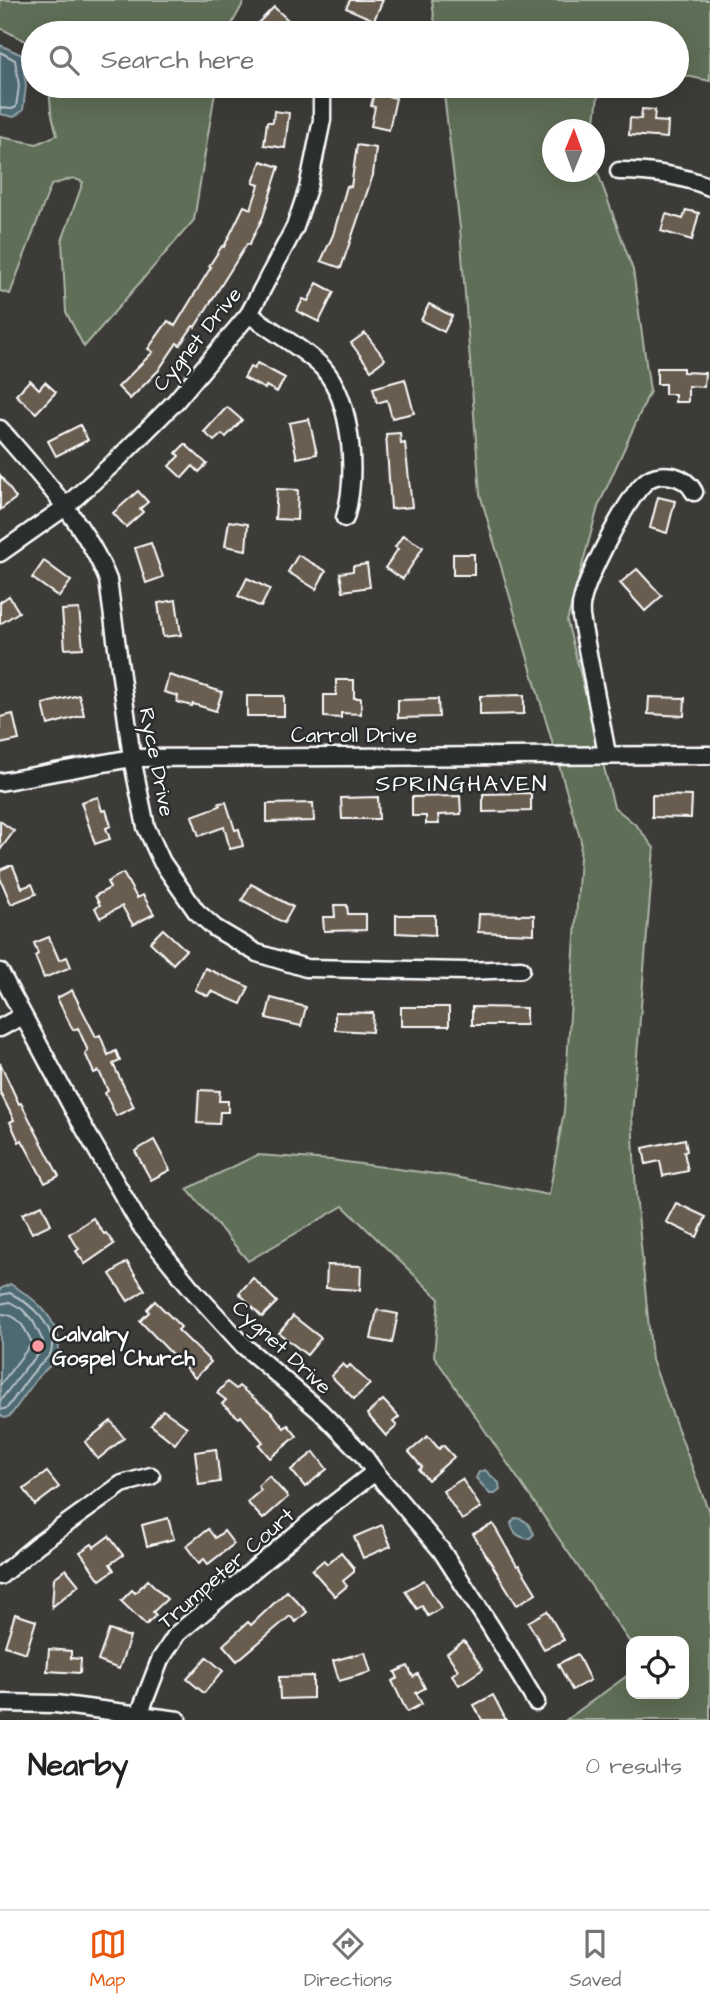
<!DOCTYPE html>
<style>
:root{--surface:#fff;--page:#f2f2f2;--text:#222;--muted:#767676;--line:#e0e0e0;--accent:#ea580c}
body{margin:0;font-family:"Architects Daughter",sans-serif;background:var(--page);color:var(--text)}
.controls{position:absolute;right:21px;bottom:21px;display:grid;overflow:hidden;border-radius:14px;box-shadow:0 7px 28px #0002}
.controls button{width:63px;height:63px;display:grid;place-items:center;padding:0;border:0;border-bottom:2px solid var(--line);background:var(--surface);color:var(--text);font:35px sans-serif}
.compass{position:absolute;left:542px;top:119px;width:63px;height:63px;border-radius:50%;background:var(--surface);box-shadow:0 7px 28px #0002;rotate:1deg}
.list{margin:0;padding:0;list-style:none}
h2{display:flex;justify-content:space-between;align-items:center;height:91px;margin:0;padding:0 28px;font-size:30px}
h2 small{font-size:23px;font-weight:400;color:var(--muted)}
.icon{flex:none;width:38px;height:38px;fill:none;stroke:currentColor;stroke-width:2;stroke-linecap:round;stroke-linejoin:round}
.map{position:relative;flex:none;width:710px;height:1720px;overflow:hidden}
.search{position:absolute;background:var(--surface);box-shadow:0 7px 28px #0002;left:21px;right:21px;top:21px;height:77px;display:flex;align-items:center;gap:18px;box-sizing:border-box;padding:0 24px;border-radius:38px;color:var(--muted);font-size:26px}
.sheet{height:189px;background:var(--surface)}
nav{display:flex;justify-content:space-around;align-items:center;box-sizing:border-box;height:98px;border-top:2px solid var(--line);background:var(--surface);font-size:19px;color:var(--muted)}
nav a{display:grid;justify-items:center;gap:4px}
nav .on{color:var(--accent)}
.map>svg:first-child{display:block}
.green{fill:#5e6e56;stroke:#aeb6aa;stroke-width:2}
.water{fill:#4d6972;stroke:#94a5aa;stroke-width:2}
.lines{fill:none;stroke-linecap:round;stroke-linejoin:round}
.shore{stroke:#b8c3c7;stroke-width:2}
.building{fill:#695d50;stroke:#fff;stroke-width:2}
.minor-casing{stroke:#fff;stroke-width:21}
.minor{stroke:#2a2d2e;stroke-width:16}
.poi-dot{fill:#ff9aa2;stroke:#2a2d2e;stroke-width:2.5}
.labels{text-anchor:middle;stroke-width:5;stroke-linejoin:round;paint-order:stroke}
.street-label{font-size:21px;fill:#fff;stroke:#2a2d2e}
.poi-label{font-size:21px;font-weight:bold;fill:#fff;stroke:#2a2d2e;text-anchor:start}
.neighbourhood-label{font-size:23px;letter-spacing:2px;fill:#fff;stroke:#2a2d2e}
</style>
<div class="map">
<svg width="710" height="1720" viewBox="0 0 710 1720">
<rect width="100%" height="100%" fill="#3d3b38"/>
<filter id="ink" filterUnits="userSpaceOnUse"><feTurbulence type="fractalNoise" baseFrequency=".0143" numOctaves="2"/><feDisplacementMap in="SourceGraphic" scale="14" xChannelSelector="R" yChannelSelector="G"/><feConvolveMatrix kernelMatrix="1 2 1 2 8 2 1 2 1" color-interpolation-filters="sRGB"/></filter>
<g filter="url(#ink)">
<!-- green -->
<g class="green">
<path d="M 0,0 L 245,0 L 227,33 L 33,33 L 33,45 L 0,28 Z"/>
<path d="M 432,0 L 710,0 L 710,81 L 677,74 L 677,33 L 436,33 Z"/>
<path d="M 49,86 L 216,86 L 194,220 L 84,347 L 66,312 L 62,241 L 83,182 L 73,178 L 51,185 L 10,294 L 0,291 L 0,137 L 37,144 L 57,135 L 51,111 Z"/>
<path d="M 443,86 L 618,86 L 598,96 L 594,129 L 552,130 L 552,172 L 594,172 L 595,165 L 633,270 L 650,391 L 598,507 L 567,621 L 614,807 L 637,826 L 654,848 L 632,1116 L 636,1194 L 652,1360 L 710,1515 L 710,1720 L 566,1720 L 631,1673 L 631,1694 L 684,1694 L 684,1641 L 631,1641 L 631,1644 L 434,1356 L 439,1299 L 343,1206 L 248,1261 L 187,1189 L 257,1155 L 331,1160 L 450,1176 L 549,1195 L 564,1111 L 581,841 L 480,494 L 460,228 Z"/>
</g>
<!-- water -->
<g class="water">
<path d="M 0,45 L 22,55 L 26,86 L 23,110 L 14,117 L 0,114 Z"/>
<path d="M 10,1284 C 31,1296 51,1311 58,1336 C 60,1342 58,1351 58,1358 L 38,1377 L 10,1416 L 5,1418 L 0,1415 L 0,1289 Z"/>
<path d="M 485,1470 L 499,1483 L 500,1490 L 495,1494 L 490,1494 L 476,1478 L 479,1472 Z"/>
<path d="M 515,1518 C 526,1519 529,1524 534,1534 L 529,1539 C 518,1537 513,1533 511,1523 Z"/>
</g>
<g class="lines">
<!-- shore -->
<g class="shore">
<path d="M 0,52 L 15,60 L 19,86 L 16,107 L 12,109 L 0,108"/>
<path d="M 0,1295 L 10,1293 C 30,1303 58,1327 51,1352 C 49,1357 44,1361 40,1365 C 27,1377 18,1394 7,1408 L 0,1410"/>
<path d="M 0,1304 L 10,1302 L 22,1309 L 33,1321 L 43,1341 L 42,1351 L 26,1367 L 0,1401"/>
<path d="M 0,1314 C 18,1313 25,1328 32,1343 L 0,1385"/>
</g>
</g>
<!-- building -->
<g class="building">
<path d="M 350,0 L 383,0 L 374,20 L 346,8 Z"/>
<path d="M 274,7 L 288,20 L 275,33 L 264,33 L 256,25 Z"/>
<path d="M 374,93 L 396,98 L 389,130 L 371,126 L 375,107 L 371,106 Z"/>
<path d="M 642,109 L 655,110 L 654,121 L 668,122 L 667,138 L 629,135 L 630,118 L 641,119 Z"/>
<path d="M 274,111 L 289,113 L 285,148 L 264,145 L 267,122 L 273,122 Z"/>
<path d="M 357,145 L 376,148 L 373,175 L 341,268 L 321,261 L 333,235 L 347,186 L 351,187 Z"/>
<path d="M 261,161 L 279,167 L 263,217 L 249,245 L 247,244 L 195,327 L 193,326 L 180,345 L 177,343 L 158,371 L 130,399 L 118,387 L 153,352 L 148,349 L 168,321 L 175,326 L 211,267 L 209,266 L 222,246 L 224,247 L 244,206 L 251,209 L 259,185 L 253,183 Z"/>
<path d="M 686,210 L 699,213 L 692,240 L 661,231 L 666,214 L 683,219 Z"/>
<path d="M 317,283 L 334,292 L 319,322 L 297,311 L 303,299 L 308,301 Z"/>
<path d="M 429,304 L 452,316 L 444,332 L 421,320 Z"/>
<path d="M 365,333 L 385,359 L 371,370 L 351,343 Z"/>
<path d="M 257,363 L 285,378 L 277,392 L 266,386 L 265,389 L 244,378 L 250,367 L 254,369 Z"/>
<path d="M 657,368 L 683,368 L 683,372 L 705,373 L 704,387 L 688,386 L 688,402 L 675,402 L 675,394 L 665,394 L 665,384 L 657,384 Z"/>
<path d="M 405,379 L 414,413 L 392,418 L 387,400 L 377,403 L 373,388 Z"/>
<path d="M 30,380 L 39,389 L 45,382 L 56,392 L 36,413 L 16,395 Z"/>
<path d="M 227,407 L 242,420 L 226,437 L 222,434 L 214,441 L 204,432 Z"/>
<path d="M 309,419 L 317,454 L 297,458 L 289,423 Z"/>
<path d="M 80,425 L 88,440 L 56,456 L 48,441 Z"/>
<path d="M 400,433 L 401,444 L 405,443 L 412,507 L 391,509 L 386,434 Z"/>
<path d="M 185,444 L 207,464 L 199,472 L 193,466 L 182,478 L 169,466 L 179,456 L 176,453 Z"/>
<path d="M 0,475 L 16,498 L 0,510 Z"/>
<path d="M 277,489 L 298,490 L 297,520 L 275,519 Z"/>
<path d="M 138,491 L 148,502 L 140,509 L 143,512 L 126,527 L 113,513 Z"/>
<path d="M 658,497 L 675,501 L 667,533 L 650,528 Z"/>
<path d="M 229,521 L 248,524 L 246,550 L 225,546 Z"/>
<path d="M 403,535 L 423,547 L 403,579 L 385,568 L 398,549 L 395,547 Z"/>
<path d="M 151,543 L 163,577 L 146,583 L 135,548 Z"/>
<rect x="453" y="554" width="21" height="21"/>
<path d="M 298,555 L 326,571 L 316,589 L 288,572 Z"/>
<path d="M 44,561 L 71,581 L 59,597 L 32,578 Z"/>
<path d="M 367,564 L 370,587 L 343,591 L 340,573 L 353,571 L 353,566 Z"/>
<path d="M 637,569 L 662,596 L 645,611 L 620,583 Z"/>
<path d="M 247,578 L 270,589 L 261,607 L 238,596 Z"/>
<path d="M 9,596 L 19,612 L 0,624 L 0,602 Z"/>
<path d="M 176,600 L 181,635 L 163,637 L 158,603 Z"/>
<path d="M 79,609 L 83,648 L 65,649 L 62,610 Z"/>
<path d="M 169,675 L 222,692 L 216,711 L 193,704 L 192,706 L 177,702 L 178,696 L 164,692 Z"/>
<path d="M 336,680 L 354,680 L 354,698 L 361,698 L 361,714 L 341,713 L 341,718 L 324,717 L 324,695 L 336,695 Z"/>
<path d="M 79,695 L 84,715 L 48,725 L 43,704 Z"/>
<path d="M 524,695 L 524,714 L 480,715 L 480,696 Z"/>
<rect x="247" y="696" width="37" height="20"/>
<path d="M 649,697 L 685,698 L 684,716 L 648,714 Z"/>
<path d="M 438,699 L 439,717 L 398,718 L 398,700 Z"/>
<path d="M 13,714 L 19,740 L 0,744 L 0,717 Z"/>
<path d="M 531,793 L 531,811 L 483,812 L 483,794 Z"/>
<path d="M 652,795 L 692,796 L 691,818 L 652,817 Z"/>
<path d="M 460,796 L 461,814 L 438,815 L 439,824 L 426,824 L 426,816 L 412,816 L 412,797 Z"/>
<path d="M 98,797 L 102,811 L 106,810 L 111,826 L 106,828 L 110,839 L 95,844 L 81,802 Z"/>
<path d="M 378,797 L 379,819 L 342,819 L 341,798 Z"/>
<path d="M 226,802 L 235,830 L 239,829 L 243,846 L 230,849 L 224,827 L 199,836 L 192,816 L 220,806 L 219,803 Z"/>
<path d="M 313,803 L 314,821 L 267,822 L 267,804 Z"/>
<path d="M 0,821 L 14,831 L 0,850 Z"/>
<path d="M 9,866 L 13,866 L 22,888 L 32,884 L 36,894 L 11,904 L 0,878 L 0,870 Z"/>
<path d="M 123,873 L 137,898 L 143,895 L 154,914 L 133,925 L 122,906 L 100,918 L 95,908 L 100,905 L 95,896 L 110,888 L 107,882 Z"/>
<path d="M 251,884 L 293,907 L 284,923 L 242,900 Z"/>
<path d="M 334,905 L 347,905 L 348,914 L 366,914 L 366,930 L 324,931 L 323,917 L 335,917 Z"/>
<path d="M 479,914 L 534,915 L 534,934 L 478,932 Z"/>
<path d="M 396,915 L 435,915 L 435,935 L 396,933 Z"/>
<path d="M 163,929 L 186,950 L 173,964 L 150,942 Z"/>
<path d="M 49,937 L 59,960 L 67,957 L 71,967 L 44,978 L 35,956 L 38,954 L 34,943 Z"/>
<path d="M 205,968 L 249,987 L 241,1004 L 211,991 L 208,996 L 195,990 Z"/>
<path d="M 72,990 L 96,1037 L 100,1035 L 108,1055 L 116,1051 L 120,1061 L 113,1064 L 134,1107 L 116,1116 L 105,1093 L 108,1091 L 99,1071 L 94,1073 L 85,1053 L 88,1051 L 78,1028 L 73,1030 L 57,998 Z"/>
<path d="M 271,998 L 306,1007 L 301,1026 L 266,1018 Z"/>
<rect x="401" y="1007" width="48" height="19"/>
<path d="M 472,1007 L 526,1008 L 526,1025 L 472,1025 Z"/>
<path d="M 335,1012 L 373,1013 L 372,1032 L 335,1030 Z"/>
<path d="M 0,1063 L 19,1104 L 21,1103 L 59,1176 L 45,1183 L 22,1140 L 19,1142 L 10,1122 L 14,1120 L 0,1092 Z"/>
<path d="M 199,1090 L 220,1091 L 219,1101 L 228,1101 L 228,1112 L 220,1112 L 219,1124 L 197,1123 Z"/>
<path d="M 685,1139 L 687,1151 L 684,1152 L 688,1171 L 663,1176 L 660,1161 L 646,1164 L 643,1148 Z"/>
<path d="M 154,1140 L 170,1170 L 151,1180 L 135,1151 Z"/>
<path d="M 676,1203 L 706,1217 L 697,1237 L 666,1222 Z"/>
<path d="M 42,1205 L 51,1224 L 32,1233 L 22,1214 Z"/>
<path d="M 93,1218 L 104,1234 L 106,1233 L 114,1244 L 85,1264 L 76,1251 L 79,1249 L 69,1234 Z"/>
<path d="M 127,1262 L 145,1290 L 128,1301 L 110,1274 Z"/>
<path d="M 327,1265 L 361,1266 L 360,1290 L 326,1288 Z"/>
<path d="M 253,1278 L 277,1302 L 262,1317 L 239,1293 Z"/>
<path d="M 155,1301 L 181,1327 L 178,1330 L 211,1362 L 195,1378 L 140,1321 L 149,1312 L 147,1309 Z"/>
<path d="M 377,1310 L 398,1314 L 392,1343 L 371,1339 Z"/>
<path d="M 293,1316 L 321,1338 L 307,1355 L 279,1333 Z"/>
<path d="M 343,1364 L 347,1368 L 350,1365 L 370,1384 L 354,1399 L 331,1376 Z"/>
<path d="M 227,1382 L 236,1389 L 239,1386 L 272,1413 L 284,1428 L 288,1425 L 297,1436 L 270,1458 L 259,1445 L 263,1442 L 241,1416 L 239,1418 L 222,1404 L 226,1400 L 217,1393 Z"/>
<path d="M 383,1400 L 399,1417 L 393,1422 L 397,1426 L 386,1436 L 367,1414 Z"/>
<path d="M 163,1410 L 187,1427 L 175,1444 L 151,1425 Z"/>
<path d="M 111,1421 L 124,1438 L 98,1459 L 85,1442 Z"/>
<path d="M 428,1436 L 439,1449 L 443,1445 L 454,1457 L 428,1480 L 419,1470 L 422,1467 L 409,1452 Z"/>
<path d="M 216,1449 L 220,1482 L 199,1485 L 195,1452 Z"/>
<path d="M 314,1452 L 327,1469 L 305,1487 L 291,1470 Z"/>
<path d="M 47,1472 L 59,1487 L 35,1505 L 24,1489 Z"/>
<path d="M 269,1476 L 288,1497 L 263,1519 L 247,1502 L 261,1490 L 258,1486 Z"/>
<path d="M 462,1479 L 481,1508 L 462,1520 L 443,1491 Z"/>
<path d="M 168,1518 L 174,1539 L 147,1546 L 142,1525 Z"/>
<path d="M 493,1524 L 517,1566 L 519,1565 L 536,1593 L 517,1605 L 473,1534 Z"/>
<path d="M 382,1525 L 391,1546 L 363,1558 L 354,1537 Z"/>
<path d="M 208,1529 L 215,1538 L 224,1531 L 234,1544 L 208,1564 L 204,1559 L 199,1563 L 186,1546 Z"/>
<path d="M 109,1536 L 123,1555 L 110,1564 L 114,1570 L 100,1580 L 80,1552 L 92,1544 L 94,1547 Z"/>
<path d="M 341,1552 L 354,1568 L 354,1572 L 343,1581 L 347,1586 L 335,1596 L 312,1570 L 324,1560 L 327,1564 Z"/>
<path d="M 66,1569 L 79,1585 L 52,1607 L 54,1578 Z"/>
<path d="M 148,1580 L 167,1599 L 153,1612 L 156,1615 L 146,1625 L 121,1601 L 132,1590 L 135,1593 Z"/>
<path d="M 424,1580 L 441,1608 L 428,1616 L 422,1606 L 417,1609 L 405,1591 Z"/>
<path d="M 287,1591 L 307,1612 L 296,1622 L 290,1616 L 237,1661 L 223,1645 L 248,1622 L 251,1625 Z"/>
<path d="M 547,1611 L 564,1640 L 544,1649 L 528,1622 Z"/>
<path d="M 15,1614 L 36,1621 L 26,1653 L 5,1646 Z"/>
<path d="M 109,1630 L 130,1637 L 119,1669 L 98,1661 Z"/>
<path d="M 464,1641 L 483,1669 L 459,1685 L 452,1675 L 458,1670 L 447,1653 Z"/>
<path d="M 49,1649 L 71,1651 L 71,1658 L 81,1659 L 80,1673 L 47,1671 Z"/>
<path d="M 365,1652 L 371,1672 L 339,1681 L 333,1661 Z"/>
<path d="M 577,1654 L 590,1680 L 572,1690 L 558,1664 Z"/>
<path d="M 207,1657 L 223,1671 L 204,1693 L 187,1679 Z"/>
<path d="M 408,1666 L 413,1677 L 418,1674 L 425,1688 L 416,1693 L 422,1704 L 407,1712 L 392,1681 L 398,1678 L 395,1672 Z"/>
<path d="M 313,1676 L 313,1698 L 280,1699 L 279,1677 Z"/>
<path d="M 493,1695 L 506,1720 L 482,1720 L 474,1705 Z"/>
</g>
<g class="lines">
<defs>
<g id="minor">
<path d="M 619,171 C 650,171 681,175 710,187"/>
<path d="M 249,314 C 269,329 307,351 323,368 C 353,402 357,476 345,518"/>
<path d="M 0,429 C 39,474 86,524 108,580 L 132,758 L 146,827 L 162,862 L 196,911 L 215,928 L 257,953 L 306,968 L 466,971 L 521,969"/>
<path d="M 0,553 L 64,508 L 118,459 L 175,402 L 249,314 L 295,227 L 308,188 L 322,120 L 322,86"/>
<path d="M 607,754 L 581,617 C 581,612 580,607 582,601 C 587,577 626,501 643,484 C 657,469 685,474 694,492"/>
<path d="M 0,782 L 132,758 L 710,755"/>
<path d="M 0,972 L 72,1107 L 140,1225 L 191,1288 L 244,1346 L 320,1411 L 363,1455 L 375,1472 L 441,1550 L 491,1627 L 536,1702"/>
<path d="M 0,1028 L 22,1016"/>
<path d="M 0,1576 L 37,1545 L 122,1484 L 151,1476"/>
<path d="M 0,1703 L 56,1704 L 178,1720"/>
<path d="M 137,1720 L 160,1660 L 177,1634 L 313,1520 L 375,1472"/>
</g>
</defs>
<!-- minor casing -->
<use href="#minor" class="minor-casing"/>
<!-- minor -->
<use href="#minor" class="minor"/>
</g>
</g>
<!-- markers -->
<circle class="poi-dot" cx="38" cy="1346" r="7"/>
<g class="labels">
<!-- street labels -->
<g class="street-label">
<text transform="translate(197 339) rotate(-51)" y="7">Cygnet Drive</text>
<text x="354" y="742">Carroll Drive</text>
<text transform="translate(157 762) rotate(79)" y="7">Ryce Drive</text>
<text transform="translate(282 1347) rotate(43)" y="7">Cygnet Drive</text>
<text transform="translate(226 1568) rotate(-41)" y="7">Trumpeter Court</text>
</g>
<!-- poi labels -->
<g class="poi-label">
<text x="52" y="1341">Calvalry<tspan x="52" dy="24">Gospel Church</tspan></text>
</g>
<!-- neighbourhood labels -->
<g class="neighbourhood-label">
<text x="462" y="791">SPRINGHAVEN</text>
</g>
</g>
</svg>
<div class="controls">
<button><svg class="icon" aria-label="locate" viewBox="0 0 24 24"><circle cx="12" cy="12" r="6"/><path d="M12 2v4M12 18v4M2 12h4M18 12h4"/></svg></button>
</div>
<svg class="compass" viewBox="-18 -18 36 36"><path d="M0-13l5 13h-10z" fill="#e53935"/><path d="M0 13l5-13h-10z" fill="#767676"/></svg>
<div class="search"><svg class="icon" aria-label="search" viewBox="0 0 24 24"><circle cx="10" cy="10" r="6"/><path d="M15 15l6 6"/></svg>Search here</div>
</div>
<section class="sheet">
<h2>Nearby<small>0 results</small></h2>
<ul class="list">
</ul>
</section>
<nav>
<a class="on"><svg class="icon" aria-label="map" viewBox="0 0 24 24"><path d="M3 6l6-2 6 2 6-2v14l-6 2-6-2-6 2zM9 4v14M15 6v14"/></svg>Map</a>
<a><svg class="icon" aria-label="directions" viewBox="0 0 24 24"><path d="M12 3l9 9-9 9-9-9zM9 14v-3h6M13 9l2 2-2 2"/></svg>Directions</a>
<a><svg class="icon" aria-label="saved" viewBox="0 0 24 24"><path d="M7 4h10v16l-5-4-5 4z"/></svg>Saved</a>
</nav>
